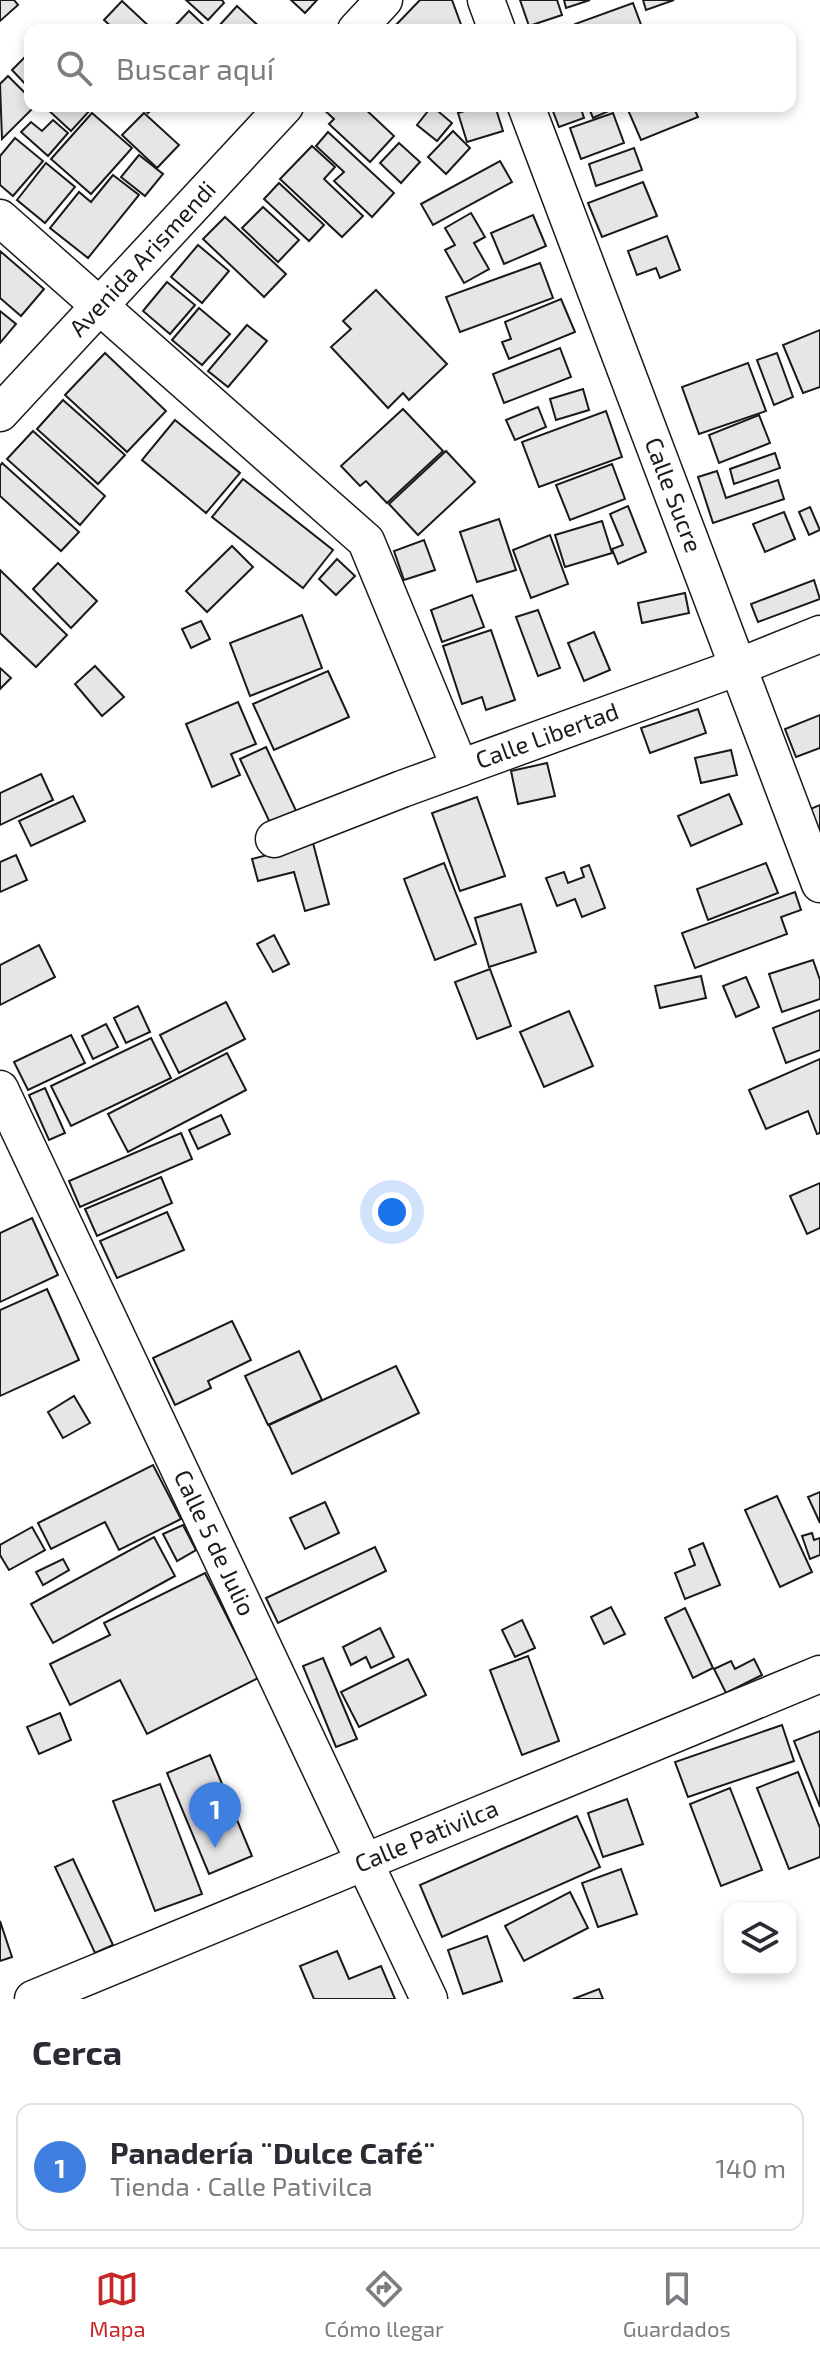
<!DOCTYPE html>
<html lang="es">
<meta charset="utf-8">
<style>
:root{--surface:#fff;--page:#f2f2f3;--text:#2b2b33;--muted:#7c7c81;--line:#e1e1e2;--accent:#c62828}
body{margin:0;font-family:"Exo 2",sans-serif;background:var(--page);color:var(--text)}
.controls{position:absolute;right:24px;bottom:24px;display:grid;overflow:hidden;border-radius:16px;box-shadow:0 4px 12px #0003}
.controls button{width:72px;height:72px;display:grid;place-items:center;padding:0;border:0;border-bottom:2px solid var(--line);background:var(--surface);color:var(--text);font:40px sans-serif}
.you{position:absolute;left:392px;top:1212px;width:28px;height:28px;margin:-20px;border:6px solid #fff;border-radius:50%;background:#1a73e8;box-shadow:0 0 0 12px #1a73e833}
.badge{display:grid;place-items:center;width:52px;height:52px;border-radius:50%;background:var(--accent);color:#fff;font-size:26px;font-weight:700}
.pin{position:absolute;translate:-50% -66px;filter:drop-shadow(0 2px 4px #0008)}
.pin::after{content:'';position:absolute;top:42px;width:28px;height:24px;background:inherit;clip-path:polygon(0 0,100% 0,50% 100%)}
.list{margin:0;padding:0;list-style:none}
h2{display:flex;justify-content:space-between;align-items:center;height:104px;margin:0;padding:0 32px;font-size:34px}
h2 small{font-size:26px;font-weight:400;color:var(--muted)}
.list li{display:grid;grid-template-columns:52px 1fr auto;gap:24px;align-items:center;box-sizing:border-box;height:128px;margin:0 16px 16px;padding:0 16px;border:2px solid var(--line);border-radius:16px}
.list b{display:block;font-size:30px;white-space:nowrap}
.list p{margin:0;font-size:26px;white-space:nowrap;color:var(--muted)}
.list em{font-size:26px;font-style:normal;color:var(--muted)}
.icon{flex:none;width:44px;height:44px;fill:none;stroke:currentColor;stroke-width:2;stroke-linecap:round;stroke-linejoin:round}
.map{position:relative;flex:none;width:820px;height:1999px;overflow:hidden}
.search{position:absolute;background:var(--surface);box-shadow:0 4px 12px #0003;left:24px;right:24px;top:24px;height:88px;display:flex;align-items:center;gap:20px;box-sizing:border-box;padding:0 28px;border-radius:16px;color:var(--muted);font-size:30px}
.sheet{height:248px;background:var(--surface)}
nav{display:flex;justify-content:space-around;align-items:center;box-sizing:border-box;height:112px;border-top:2px solid var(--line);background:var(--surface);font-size:22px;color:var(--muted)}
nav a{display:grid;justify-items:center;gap:4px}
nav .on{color:var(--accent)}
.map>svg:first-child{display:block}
.building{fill:#e6e6e6;stroke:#1a1a1a;stroke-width:2}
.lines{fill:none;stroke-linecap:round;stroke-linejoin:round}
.minor-casing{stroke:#1a1a1a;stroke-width:39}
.minor{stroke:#fff;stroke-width:36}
.labels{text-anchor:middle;stroke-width:6;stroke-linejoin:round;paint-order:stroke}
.street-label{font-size:24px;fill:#1a1a1a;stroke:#fff}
</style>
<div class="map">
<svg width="820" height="1999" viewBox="0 0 820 1999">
<rect width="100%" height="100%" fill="#fff"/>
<!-- building -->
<g class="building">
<path d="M 0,0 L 14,0 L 18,5 L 0,21 Z"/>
<path d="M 186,0 L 222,0 L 224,3 L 208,20 Z"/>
<path d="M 291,0 L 317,0 L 305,13 Z"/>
<path d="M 420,0 L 452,0 L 463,30 L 391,30 Z"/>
<path d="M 520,0 L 557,0 L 562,15 L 529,26 Z"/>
<path d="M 564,0 L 590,0 L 566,8 Z"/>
<path d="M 643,0 L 674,0 L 646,10 Z"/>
<path d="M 122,1 L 153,30 L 115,30 L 104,20 Z"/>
<path d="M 633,3 L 643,30 L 577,30 L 575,24 Z"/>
<path d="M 237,6 L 263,30 L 221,30 L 218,27 Z"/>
<path d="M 189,11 L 209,30 L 171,30 Z"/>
<path d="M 29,53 L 30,54 L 30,89 L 12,70 Z"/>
<path d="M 8,76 L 30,98 L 30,106 L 35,106 L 2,139 L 0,84 Z"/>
<path d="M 46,106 L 89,106 L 92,108 L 71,131 L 45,107 Z"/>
<path d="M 133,106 L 155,106 L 148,113 L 141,106 L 137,110 Z"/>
<path d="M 320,106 L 362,106 L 394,136 L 370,162 L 329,124 L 334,119 Z"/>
<path d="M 432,106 L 452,123 L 437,141 L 417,125 Z"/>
<path d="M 481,106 L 495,106 L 503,131 L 467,142 L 458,113 Z"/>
<path d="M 551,106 L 580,106 L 584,118 L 559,127 Z"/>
<path d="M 588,106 L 620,106 L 593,118 Z"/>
<path d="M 637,106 L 693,106 L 698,117 L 641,140 L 628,110 Z"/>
<path d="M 92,113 L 132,148 L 91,194 L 51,159 Z"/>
<path d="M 144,113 L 179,145 L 157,168 L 122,135 Z"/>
<path d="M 613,113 L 624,143 L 581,159 L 570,128 Z"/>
<path d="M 53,120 L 68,133 L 48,156 L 21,132 L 31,122 L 42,131 Z"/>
<path d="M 453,131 L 470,148 L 446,174 L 428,157 Z"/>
<path d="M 328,132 L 394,193 L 372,217 L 334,181 L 344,172 L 316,146 Z"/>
<path d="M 15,138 L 43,161 L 13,196 L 0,185 L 0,156 Z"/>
<path d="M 399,143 L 420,162 L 401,183 L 380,163 Z"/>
<path d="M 312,146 L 335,167 L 324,179 L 363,216 L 342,237 L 280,179 Z"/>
<path d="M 634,148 L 642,170 L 596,186 L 589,164 Z"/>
<path d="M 139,155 L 163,174 L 145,196 L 121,177 Z"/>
<path d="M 500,161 L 512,182 L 433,225 L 421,204 Z"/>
<path d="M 46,163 L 75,187 L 45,223 L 17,200 Z"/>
<path d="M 113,175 L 139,195 L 88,258 L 50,228 L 79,192 L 91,202 Z"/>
<path d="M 643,182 L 657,216 L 602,237 L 588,203 Z"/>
<path d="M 279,183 L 324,225 L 309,241 L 264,199 Z"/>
<path d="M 263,207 L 299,240 L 278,262 L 242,228 Z"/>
<path d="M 471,213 L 485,237 L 474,243 L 489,269 L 464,283 L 445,250 L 455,245 L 445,228 Z"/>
<path d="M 533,215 L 546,246 L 504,264 L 491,233 Z"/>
<path d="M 225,217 L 286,274 L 264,297 L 203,239 Z"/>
<path d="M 667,236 L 680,270 L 660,278 L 656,268 L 637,275 L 628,251 Z"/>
<path d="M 198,245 L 229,271 L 202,303 L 171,277 Z"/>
<path d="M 0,251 L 44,289 L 21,316 L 0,298 Z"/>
<path d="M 540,263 L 553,298 L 460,332 L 446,297 Z"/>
<path d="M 167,282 L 195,305 L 170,334 L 143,311 Z"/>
<path d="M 376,290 L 447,364 L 409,400 L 403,393 L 388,408 L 331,347 L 351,329 L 343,321 Z"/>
<path d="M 561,299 L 575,332 L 509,359 L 502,342 L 511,339 L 505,322 Z"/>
<path d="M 199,308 L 230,334 L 202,365 L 172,340 Z"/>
<path d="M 0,311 L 16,324 L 0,343 Z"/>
<path d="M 247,325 L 267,341 L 228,387 L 208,371 Z"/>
<path d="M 820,330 L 820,387 L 803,393 L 783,345 Z"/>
<path d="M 560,348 L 571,377 L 504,403 L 493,374 Z"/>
<path d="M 105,353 L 166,411 L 127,452 L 65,395 Z"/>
<path d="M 777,353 L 793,397 L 774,405 L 757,360 Z"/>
<path d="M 748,363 L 766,411 L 699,434 L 682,387 Z"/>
<path d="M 583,389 L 589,410 L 556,420 L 550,399 Z"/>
<path d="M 63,400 L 125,455 L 98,484 L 37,429 Z"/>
<path d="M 538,407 L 546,427 L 515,440 L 506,420 Z"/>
<path d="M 403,409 L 443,451 L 387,503 L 366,481 L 360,486 L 341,466 Z"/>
<path d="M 606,411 L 622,457 L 539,487 L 522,442 Z"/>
<path d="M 759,415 L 770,443 L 719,463 L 709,435 Z"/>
<path d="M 175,420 L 240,473 L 206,513 L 142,460 Z"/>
<path d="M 33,431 L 105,496 L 80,525 L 7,459 Z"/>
<path d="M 446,451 L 475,482 L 418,535 L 389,504 Z"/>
<path d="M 775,453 L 780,468 L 734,484 L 730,469 Z"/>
<path d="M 2,463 L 79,532 L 61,551 L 0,496 L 0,466 Z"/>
<path d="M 612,464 L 625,499 L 570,520 L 556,485 Z"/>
<path d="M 717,471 L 726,498 L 778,480 L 784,499 L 713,523 L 698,477 Z"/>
<path d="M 243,479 L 333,550 L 303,588 L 212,517 Z"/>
<path d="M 628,506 L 646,552 L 618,564 L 612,549 L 623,545 L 610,514 Z"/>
<path d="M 810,507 L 820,530 L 809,535 L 799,512 Z"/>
<path d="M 784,512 L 795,539 L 765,552 L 753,524 Z"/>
<path d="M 499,519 L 516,570 L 477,582 L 460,532 Z"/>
<path d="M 602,521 L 612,553 L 565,567 L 555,535 Z"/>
<path d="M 550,535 L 568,584 L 531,598 L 513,550 Z"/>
<path d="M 424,540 L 435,570 L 404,580 L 394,551 Z"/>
<path d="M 232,546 L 253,567 L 207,612 L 186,591 Z"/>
<path d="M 337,559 L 355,576 L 336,595 L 319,579 Z"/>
<path d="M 58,563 L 97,601 L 71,628 L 33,589 Z"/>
<path d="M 0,570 L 67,635 L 36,667 L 0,633 Z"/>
<path d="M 814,580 L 820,599 L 758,622 L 751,604 Z"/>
<path d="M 685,593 L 689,613 L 642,623 L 638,603 Z"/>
<path d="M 472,595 L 484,627 L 442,642 L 431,610 Z"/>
<path d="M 538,610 L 560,668 L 538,676 L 516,617 Z"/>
<path d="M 302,615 L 322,668 L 250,696 L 230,643 Z"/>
<path d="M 201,621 L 210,639 L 191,648 L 182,629 Z"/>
<path d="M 491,630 L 515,700 L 486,710 L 482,697 L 462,704 L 443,646 Z"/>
<path d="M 594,632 L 610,670 L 584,681 L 568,643 Z"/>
<path d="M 95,666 L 124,697 L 102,716 L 75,684 Z"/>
<path d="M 0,668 L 11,678 L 0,689 Z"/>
<path d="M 328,671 L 349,717 L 274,750 L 253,704 Z"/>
<path d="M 238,702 L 256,744 L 231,754 L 240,775 L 212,787 L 186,724 Z"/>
<path d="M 698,709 L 706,733 L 650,753 L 641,728 Z"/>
<path d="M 820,715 L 820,748 L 796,757 L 785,729 Z"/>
<path d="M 266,747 L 298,815 L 272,827 L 240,759 Z"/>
<path d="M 731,750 L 737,775 L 701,783 L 695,758 Z"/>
<path d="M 547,763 L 555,796 L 518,804 L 511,771 Z"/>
<path d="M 41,774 L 53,800 L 0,825 L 0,793 Z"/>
<path d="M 729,794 L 742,824 L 691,846 L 678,816 Z"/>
<path d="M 73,796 L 85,821 L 31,846 L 19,821 Z"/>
<path d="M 477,797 L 505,876 L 460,891 L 432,813 Z"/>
<path d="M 820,805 L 820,840 L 808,810 Z"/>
<path d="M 313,843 L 329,904 L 305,911 L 294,872 L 258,881 L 252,859 Z"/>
<path d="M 16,855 L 27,880 L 0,892 L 0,862 Z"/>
<path d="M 444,863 L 476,944 L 435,960 L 404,879 Z"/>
<path d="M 766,863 L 778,893 L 708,920 L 697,889 Z"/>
<path d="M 589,865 L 605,908 L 582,917 L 575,899 L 557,906 L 546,878 L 564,872 L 568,883 L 584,877 L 581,868 Z"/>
<path d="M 795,892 L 801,910 L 781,917 L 787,934 L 695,968 L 682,933 Z"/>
<path d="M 521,904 L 536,952 L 489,967 L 475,918 Z"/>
<path d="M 274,935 L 289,964 L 273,972 L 257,944 Z"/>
<path d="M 39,945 L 55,977 L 0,1005 L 0,965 Z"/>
<path d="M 813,960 L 820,980 L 820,999 L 782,1012 L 769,974 Z"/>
<path d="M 490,969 L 511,1026 L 477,1039 L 455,982 Z"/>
<path d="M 701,976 L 706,998 L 660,1008 L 655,986 Z"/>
<path d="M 746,977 L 759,1007 L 736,1017 L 723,986 Z"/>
<path d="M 226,1002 L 245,1039 L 179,1073 L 160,1035 Z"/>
<path d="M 138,1006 L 150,1032 L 126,1043 L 114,1018 Z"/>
<path d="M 820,1010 L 820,1050 L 786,1063 L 773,1028 Z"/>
<path d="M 569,1011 L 593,1066 L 544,1087 L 520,1032 Z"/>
<path d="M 106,1024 L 118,1047 L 93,1059 L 82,1036 Z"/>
<path d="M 71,1035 L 85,1063 L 28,1090 L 14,1062 Z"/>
<path d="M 151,1038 L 171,1078 L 71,1126 L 51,1086 Z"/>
<path d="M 227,1053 L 246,1090 L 128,1152 L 108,1114 Z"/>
<path d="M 820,1059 L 820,1133 L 817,1134 L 808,1111 L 766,1129 L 749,1090 Z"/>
<path d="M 45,1088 L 65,1133 L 49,1140 L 29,1095 Z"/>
<path d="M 221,1115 L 230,1134 L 198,1149 L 189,1130 Z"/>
<path d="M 181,1133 L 192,1159 L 80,1207 L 69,1181 Z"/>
<path d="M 161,1177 L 172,1203 L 97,1236 L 85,1209 Z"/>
<path d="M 820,1183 L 820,1228 L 807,1234 L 790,1196 Z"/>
<path d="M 167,1212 L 184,1250 L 117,1278 L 100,1241 Z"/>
<path d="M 32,1218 L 58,1275 L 0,1302 L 0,1233 Z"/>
<path d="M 47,1289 L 79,1360 L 0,1396 L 0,1310 Z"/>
<path d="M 232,1321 L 251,1360 L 208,1381 L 211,1388 L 175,1405 L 153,1358 Z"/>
<path d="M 299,1351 L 322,1400 L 268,1425 L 245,1376 Z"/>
<path d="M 396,1366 L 419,1413 L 292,1474 L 269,1425 Z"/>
<path d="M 74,1396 L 90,1423 L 63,1438 L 48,1412 Z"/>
<path d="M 153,1465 L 181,1519 L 119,1550 L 105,1522 L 51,1549 L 38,1523 Z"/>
<path d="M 820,1492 L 820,1523 L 808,1497 Z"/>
<path d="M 777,1496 L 812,1572 L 780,1587 L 745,1510 Z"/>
<path d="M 325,1502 L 339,1533 L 305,1549 L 290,1518 Z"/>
<path d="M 183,1525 L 196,1550 L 177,1561 L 163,1534 Z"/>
<path d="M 32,1527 L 45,1550 L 9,1570 L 0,1555 L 0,1545 Z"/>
<path d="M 812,1533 L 814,1540 L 820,1538 L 820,1555 L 810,1559 L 802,1536 Z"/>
<path d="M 154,1537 L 175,1576 L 53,1643 L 31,1604 Z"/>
<path d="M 703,1543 L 720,1585 L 685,1599 L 675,1573 L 695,1565 L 689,1549 Z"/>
<path d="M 375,1547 L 386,1571 L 278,1623 L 266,1598 Z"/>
<path d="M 63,1559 L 69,1570 L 43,1585 L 36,1572 Z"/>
<path d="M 205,1573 L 258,1678 L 147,1734 L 120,1680 L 70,1705 L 50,1664 L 110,1635 L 104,1623 Z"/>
<path d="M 611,1607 L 625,1634 L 604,1644 L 591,1617 Z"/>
<path d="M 685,1608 L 713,1668 L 693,1678 L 665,1618 Z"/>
<path d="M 522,1620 L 535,1648 L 515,1657 L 502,1630 Z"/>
<path d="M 380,1628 L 394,1657 L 371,1668 L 366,1657 L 351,1665 L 343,1647 Z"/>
<path d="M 528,1656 L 559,1741 L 522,1755 L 490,1670 Z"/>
<path d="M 323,1658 L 357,1739 L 336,1747 L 303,1666 Z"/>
<path d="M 408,1659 L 426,1695 L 359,1727 L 341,1692 Z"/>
<path d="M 754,1659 L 762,1675 L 726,1693 L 714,1669 L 731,1661 L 735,1669 Z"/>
<path d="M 60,1713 L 71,1740 L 39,1754 L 27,1727 Z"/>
<path d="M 782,1725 L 794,1761 L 688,1797 L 675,1762 Z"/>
<path d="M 820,1731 L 820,1807 L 794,1741 Z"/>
<path d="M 210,1755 L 252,1856 L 209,1874 L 167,1773 Z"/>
<path d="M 798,1772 L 820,1828 L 820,1857 L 789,1869 L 757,1788 Z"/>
<path d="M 160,1784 L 202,1894 L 155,1911 L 113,1801 Z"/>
<path d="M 730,1788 L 762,1870 L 721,1886 L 690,1804 Z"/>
<path d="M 627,1799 L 643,1844 L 603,1857 L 588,1813 Z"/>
<path d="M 577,1816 L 600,1867 L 442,1937 L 420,1885 Z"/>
<path d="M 73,1859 L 113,1945 L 95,1953 L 55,1867 Z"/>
<path d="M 621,1869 L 637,1914 L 598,1927 L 582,1883 Z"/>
<path d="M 570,1892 L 588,1928 L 524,1961 L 505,1926 Z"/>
<path d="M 0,1921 L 12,1957 L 0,1961 Z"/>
<path d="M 487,1936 L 502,1981 L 463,1994 L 448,1950 Z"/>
<path d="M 337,1951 L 349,1979 L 381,1966 L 395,1999 L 314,1999 L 300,1966 Z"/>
<path d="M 599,1989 L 603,1999 L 573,1999 Z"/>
</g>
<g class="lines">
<defs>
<g id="minor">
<path d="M 486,0 L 497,30"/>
<path d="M 356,30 L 384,0"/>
<path id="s1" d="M 526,106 L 820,884"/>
<path d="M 0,218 L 366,541 L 460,768"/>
<path id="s2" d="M 0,413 L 285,106"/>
<path id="s3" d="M 274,839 L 402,789 L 738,667 L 820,634"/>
<path id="s4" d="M 0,1089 L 429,1999"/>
<path id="s5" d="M 33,1999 L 820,1674"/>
</g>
</defs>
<!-- minor casing -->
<use href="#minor" class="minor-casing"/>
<!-- minor -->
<use href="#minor" class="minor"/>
</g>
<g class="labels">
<!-- street labels -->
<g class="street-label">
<text dy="8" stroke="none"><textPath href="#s2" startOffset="210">Avenida Arismendi</textPath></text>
<text dy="8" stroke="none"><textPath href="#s1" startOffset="416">Calle Sucre</textPath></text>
<text dy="8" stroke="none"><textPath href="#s3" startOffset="292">Calle Libertad</textPath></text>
<text dy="8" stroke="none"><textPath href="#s4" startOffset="502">Calle 5 de Julio</textPath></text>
<text dy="8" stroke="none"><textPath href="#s5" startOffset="426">Calle Pativilca</textPath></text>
</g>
</g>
</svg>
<div class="controls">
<button><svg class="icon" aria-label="layers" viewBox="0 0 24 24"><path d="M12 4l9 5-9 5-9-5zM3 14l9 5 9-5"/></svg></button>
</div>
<div class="you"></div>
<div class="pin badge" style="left:215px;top:1848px;background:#3f7fe0">1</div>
<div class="search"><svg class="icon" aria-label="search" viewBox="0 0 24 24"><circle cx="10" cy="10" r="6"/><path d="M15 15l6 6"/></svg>Buscar aquí</div>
</div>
<section class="sheet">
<h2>Cerca<small></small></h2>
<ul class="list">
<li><span class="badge" style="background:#3f7fe0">1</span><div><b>Panadería ¨Dulce Café¨</b><p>Tienda · Calle Pativilca</p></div><em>140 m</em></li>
</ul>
</section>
<nav>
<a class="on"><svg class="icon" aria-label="map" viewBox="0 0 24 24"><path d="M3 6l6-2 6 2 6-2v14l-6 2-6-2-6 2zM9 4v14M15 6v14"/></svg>Mapa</a>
<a><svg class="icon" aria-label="directions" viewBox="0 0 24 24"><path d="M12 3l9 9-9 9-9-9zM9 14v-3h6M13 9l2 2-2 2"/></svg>Cómo llegar</a>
<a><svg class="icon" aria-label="saved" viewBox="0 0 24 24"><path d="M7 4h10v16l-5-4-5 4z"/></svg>Guardados</a>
</nav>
